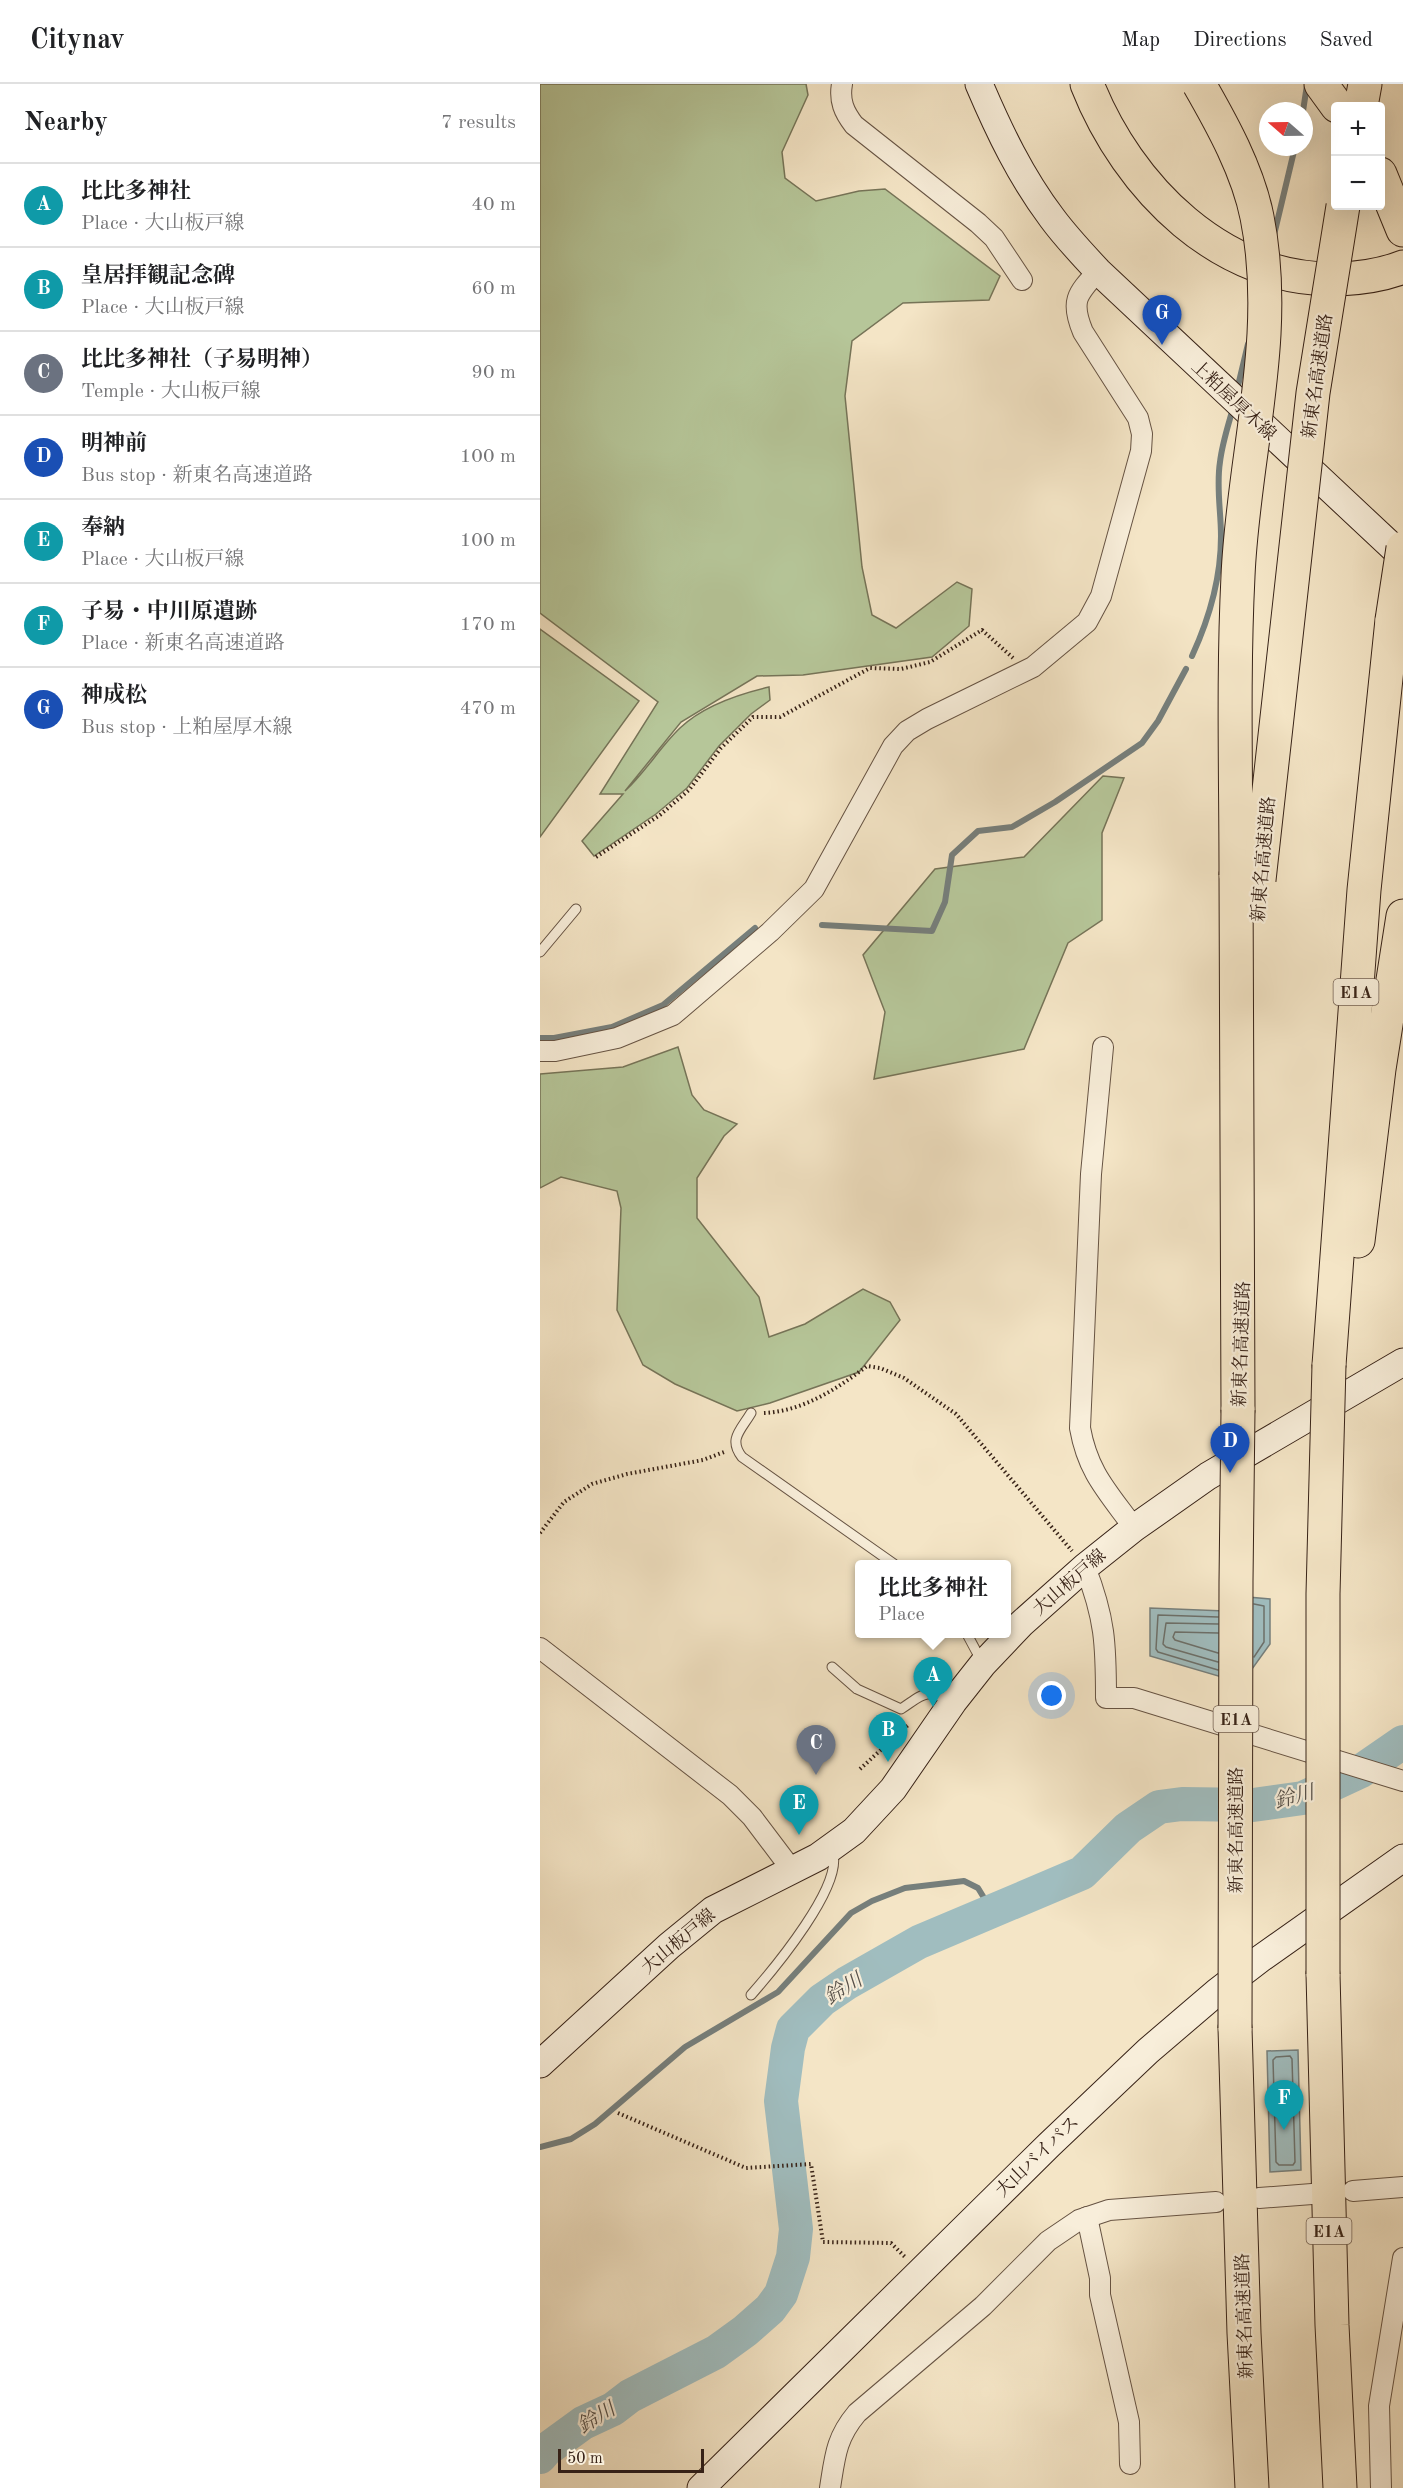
<!DOCTYPE html>
<meta charset="utf-8">
<style>
:root{--surface:#fff;--page:#f6f6f6;--text:#202124;--muted:#757577;--line:#e0e0e0;--accent:#0b8043}
body{margin:0;font-family:"Old Standard TT","Noto Serif JP",serif;background:var(--page);color:var(--text)}
.controls{position:absolute;right:18px;top:18px;display:grid;overflow:hidden;border-radius:6px;box-shadow:0 6px 24px #0002}
.controls button{width:54px;height:54px;display:grid;place-items:center;padding:0;border:0;border-bottom:2px solid var(--line);background:var(--surface);color:var(--text);font:30px sans-serif}
.compass{position:absolute;left:719px;top:18px;width:54px;height:54px;border-radius:50%;background:var(--surface);box-shadow:0 6px 24px #0002;rotate:290deg}
.scale{position:absolute;left:18px;bottom:15px;width:146px;box-sizing:border-box;padding-left:6px;border:3px solid #372217;border-top:0;font-size:16px;line-height:21px;white-space:nowrap;color:#372217;-webkit-text-stroke:4px #f8eeda;paint-order:stroke}
.you{position:absolute;left:512px;top:1612px;width:21px;height:21px;margin:-15px;border:4px solid #fff;border-radius:50%;background:#1a73e8;box-shadow:0 0 0 9px #1a73e833}
.badge{display:grid;place-items:center;width:39px;height:39px;border-radius:50%;background:var(--accent);color:#fff;font-size:20px;font-weight:700}
.pin{position:absolute;translate:-50% -50px;filter:drop-shadow(0 2px 3px #0008)}
.pin::after{content:'';position:absolute;top:32px;width:21px;height:18px;background:inherit;clip-path:polygon(0 0,100% 0,50% 100%)}
.popup{position:absolute;left:315px;top:1476px;width:156px;height:78px;box-sizing:border-box;display:grid;place-content:center;border-radius:6px;background:var(--surface);filter:drop-shadow(0 2px 4px #0005);font-size:20px;white-space:nowrap;color:var(--muted)}
.popup b{font-size:22px;color:var(--text)}
.popup::after{content:'';position:absolute;left:50%;top:100%;margin-left:-12px;border:12px solid transparent;border-top-color:var(--surface)}
.list{margin:0;padding:0;list-style:none}
h2{display:flex;justify-content:space-between;align-items:center;height:78px;margin:0;padding:0 24px;font-size:26px}
h2 small{font-size:20px;font-weight:400;color:var(--muted)}
.list li{display:grid;grid-template-columns:39px 1fr auto;gap:18px;align-items:center;box-sizing:border-box;height:84px;padding:0 24px;border-top:2px solid var(--line)}
.list b{display:block;font-size:22px;white-space:nowrap}
.list p{margin:0;font-size:20px;white-space:nowrap;color:var(--muted)}
.list em{font-size:20px;font-style:normal;color:var(--muted)}
.map{position:relative;flex:none;width:863px;height:2404px;overflow:hidden}
header{display:flex;align-items:center;gap:36px;box-sizing:border-box;height:84px;padding:0 30px;background:var(--surface);border-bottom:2px solid var(--line)}
header strong{font-size:28px}
nav{display:flex;gap:33px;margin-inline-start:auto;font-size:21px}
main{display:flex}
aside{flex:1;background:var(--surface)}
.map>svg:first-child{display:block}
.green{fill:#b6c699;stroke:#767458;stroke-width:1.5}
.water{fill:#a0bdbf;stroke:#767f7c;stroke-width:1.5}
.lines{fill:none;stroke-linecap:round;stroke-linejoin:round}
.shore{stroke:#6c706b;stroke-width:1.5}
.stream{stroke:#767f7c;stroke-width:6}
.river{stroke:#a0bdbf;stroke-width:34}
.service-casing{stroke:#665343;stroke-width:11}
.minor-casing{stroke:#665343;stroke-width:22}
.secondary-casing{stroke:#372217;stroke-width:29}
.motorway-casing{stroke:#372217;stroke-width:35}
.path{stroke:#372217;stroke-width:4;stroke-dasharray:1.5 3;stroke-linecap:butt}
.service{stroke:#f8eeda;stroke-width:9}
.minor{stroke:#f8eeda;stroke-width:20}
.secondary{stroke:#f8eeda;stroke-width:27}
.motorway{stroke:#f4e5c6;stroke-width:33}
.motorway-bridge-casing{stroke:#372217;stroke-width:35;stroke-linecap:butt}
.motorway-bridge{stroke:#f4e5c6;stroke-width:33}
.labels{text-anchor:middle;stroke-width:4.5;stroke-linejoin:round;paint-order:stroke}
.shield{fill:#f8eeda;stroke:#715f52;stroke-width:1.5}
.shield-label{font-size:16px;font-weight:bold;fill:#372217}
.street-label{font-size:18px;fill:#372217;stroke:#f8eeda}
.water-label{font-size:20px;font-style:italic;fill:#565049;stroke:#f8eeda}
</style>
<header>
<strong>Citynav</strong>
<nav><a>Map</a><a>Directions</a><a>Saved</a></nav>
</header>
<main>
<aside>
<h2>Nearby<small>7 results</small></h2>
<ul class="list">
<li><span class="badge" style="background:#0f9aa8">A</span><div><b>比比多神社</b><p>Place · 大山板戸線</p></div><em>40 m</em></li>
<li><span class="badge" style="background:#0f9aa8">B</span><div><b>皇居拝観記念碑</b><p>Place · 大山板戸線</p></div><em>60 m</em></li>
<li><span class="badge" style="background:#6b7280">C</span><div><b>比比多神社（子易明神）</b><p>Temple · 大山板戸線</p></div><em>90 m</em></li>
<li><span class="badge" style="background:#1a4fb4">D</span><div><b>明神前</b><p>Bus stop · 新東名高速道路</p></div><em>100 m</em></li>
<li><span class="badge" style="background:#0f9aa8">E</span><div><b>奉納</b><p>Place · 大山板戸線</p></div><em>100 m</em></li>
<li><span class="badge" style="background:#0f9aa8">F</span><div><b>子易・中川原遺跡</b><p>Place · 新東名高速道路</p></div><em>170 m</em></li>
<li><span class="badge" style="background:#1a4fb4">G</span><div><b>神成松</b><p>Bus stop · 上粕屋厚木線</p></div><em>470 m</em></li>
</ul>
</aside>
<div class="map">
<svg width="863" height="2404" viewBox="0 0 863 2404">
<rect width="100%" height="100%" fill="#f4e5c6"/>
<filter id="stains"><feTurbulence type="fractalNoise" baseFrequency=".00333" numOctaves="4"/><feColorMatrix values="0 0 0 0 .2 0 0 0 0 .09 0 0 0 0 .02 0 0 0 .5 -.17"/></filter>
<radialGradient id="worn" r=".72"><stop offset=".6" stop-color="#630" stop-opacity="0"/><stop offset="1" stop-color="#630" stop-opacity=".3"/></radialGradient>
<!-- green -->
<g class="green">
<path d="M 0,0 L 266,0 L 268,11 L 242,68 L 245,94 L 276,117 L 319,107 L 345,105 L 460,192 L 449,216 L 363,219 L 312,257 L 305,312 L 322,483 L 332,531 L 356,544 L 417,498 L 432,505 L 429,542 L 392,573 L 263,591 L 217,592 L 141,638 L 85,707 C 105,689 120,663 140,644 C 163,622 199,610 229,603 L 230,616 L 211,630 L 179,662 L 147,704 L 116,730 L 54,772 L 42,757 L 83,710 L 60,710 L 118,618 L 0,529 Z"/>
<path d="M 0,545 L 99,617 L 0,753 Z"/>
<path d="M 563,692 L 584,694 L 562,749 L 562,836 L 528,859 L 484,965 L 334,995 L 345,928 L 323,871 L 395,785 L 484,773 Z"/>
<path d="M 138,963 L 152,1011 L 164,1026 L 197,1040 L 184,1052 L 157,1094 L 157,1134 L 219,1213 L 229,1253 L 265,1240 L 323,1205 L 350,1218 L 360,1236 L 319,1288 L 230,1319 L 197,1327 L 135,1300 L 103,1281 L 77,1226 L 81,1124 L 77,1107 L 21,1093 L 0,1104 L 0,990 L 83,983 Z"/>
</g>
<!-- water -->
<g class="water">
<path d="M 685,1511 L 730,1515 L 730,1560 L 702,1599 L 610,1572 L 610,1524 L 685,1527 Z"/>
<path d="M 758,1966 L 761,2086 L 730,2088 L 727,1967 Z"/>
</g>
<g class="lines">
<!-- shore -->
<g class="shore">
<path d="M 678,1569 L 635,1556 L 633,1553 L 635,1548 L 678,1549"/>
<path d="M 714,1573 L 724,1558 L 724,1522 L 714,1520"/>
<path d="M 678,1578 L 626,1563 L 623,1560 L 626,1539 L 678,1540"/>
<path d="M 678,1586 L 618,1568 L 616,1565 L 618,1531 L 678,1533"/>
<path d="M 750,1972 L 752,1975 L 755,2078 L 753,2081 L 739,2081 L 736,2078 L 733,1976 L 736,1973 Z"/>
</g>
<!-- stream -->
<g class="stream">
<path d="M 763,27 L 767,1"/>
<path d="M 734,151 L 755,63"/>
<path d="M 697,306 L 708,260"/>
<path d="M 652,572 C 670,533 681,495 681,452 C 681,427 676,403 680,378 C 682,360 688,342 693,324"/>
<path d="M 282,841 L 392,847 L 405,818 L 412,771 L 438,747 L 472,743 L 515,718 L 602,659 L 618,637 L 646,585"/>
<path d="M 0,954 L 14,954 L 72,943 L 123,921 L 215,844"/>
<path d="M 0,2063 L 31,2055 L 55,2040 L 145,1963 L 238,1908 L 311,1829 L 332,1817 L 365,1804 L 424,1797 L 438,1804 L 452,1827"/>
</g>
<!-- river -->
<path class="river" d="M 0,2373 L 6,2366 L 43,2339 L 73,2325 L 90,2312 L 176,2268 L 205,2247 L 230,2225 L 241,2210 L 253,2173 L 256,2145 L 241,2017 L 248,1964 L 253,1945 L 282,1916 L 307,1899 L 379,1858 L 542,1789 L 588,1744 L 619,1723 L 642,1720 L 713,1721 L 763,1714 L 821,1687 L 863,1658"/>
<defs>
<g id="service">
<path d="M 0,868 L 36,825"/>
<path d="M 211,1329 C 201,1346 188,1355 202,1373 L 354,1480"/>
<path d="M 427,1550 L 442,1578"/>
<path d="M 292,1583 L 317,1605 L 361,1625 C 385,1609 384,1605 412,1617"/>
<path d="M 211,1911 C 233,1886 306,1799 292,1767"/>
</g>
<g id="minor">
<path d="M 302,0 C 299,17 304,28 314,41 L 438,139 L 454,154 L 482,196"/>
<path d="M 563,963 L 551,1090 L 540,1344 C 548,1389 568,1408 594,1444"/>
<path d="M 0,967 L 15,967 L 77,954 L 133,931 L 230,848 L 274,805 L 353,662 L 367,647 L 387,635 L 493,583 L 547,538 L 561,512 L 601,367 L 602,350 L 598,334 L 543,248 C 530,217 537,210 558,187"/>
<path d="M 545,1483 C 565,1534 566,1560 566,1614 L 594,1614 L 863,1697"/>
<path d="M 0,1564 L 190,1711 L 212,1733 L 252,1786"/>
<path d="M 813,2107 L 863,2103"/>
<path d="M 719,2114 L 772,2110"/>
<path d="M 547,2133 L 560,2194 L 560,2211 L 589,2338 L 590,2380"/>
<path d="M 290,2404 C 295,2372 296,2354 317,2329 L 443,2222 L 508,2157 L 539,2136 L 569,2126 L 676,2118"/>
<path d="M 841,2404 L 839,2322 L 863,2174"/>
</g>
<g id="secondary">
<path d="M 439,0 C 459,47 481,93 512,134 C 526,153 542,170 558,187 L 863,473"/>
<path d="M 0,1980 L 129,1862 L 173,1826 L 278,1773 L 314,1747 L 353,1705 L 413,1618 L 443,1580 L 481,1540 L 545,1483 L 594,1444 L 668,1392 L 863,1278"/>
<path d="M 161,2404 L 509,2061 L 608,1967 L 677,1908 L 720,1875 L 863,1774"/>
</g>
<g id="motorway">
<path d="M 547,0 C 588,104 682,199 800,195 C 822,194 843,191 863,183"/>
<path d="M 781,0 L 797,22"/>
<path d="M 821,22 L 825,0"/>
<path d="M 840,90 L 863,146"/>
<path d="M 696,791 L 698,1326"/>
<path d="M 818,1157 L 839,985 L 863,832"/>
<path d="M 789,1281 L 824,806 L 852,536"/>
<path d="M 783,1890 L 792,2241 L 800,2404"/>
<path d="M 695,1944 L 704,2249 L 712,2404"/>
</g>
</defs>
<!-- service casing -->
<use href="#service" class="service-casing"/>
<!-- minor casing -->
<use href="#minor" class="minor-casing"/>
<!-- secondary casing -->
<use href="#secondary" class="secondary-casing"/>
<!-- motorway casing -->
<use href="#motorway" class="motorway-casing"/>
<!-- path -->
<g class="path">
<path d="M 56,773 L 120,731 L 149,706 L 181,664 L 213,633 L 240,633 L 330,584 L 361,585 L 390,578 L 442,546 L 473,574"/>
<path d="M 224,1329 C 263,1327 297,1305 327,1282 L 340,1284 L 364,1294 L 416,1330 L 532,1467"/>
<path d="M 0,1449 L 24,1418 L 52,1400 L 87,1390 L 163,1376 L 184,1368"/>
<path d="M 320,1685 L 368,1641"/>
<path d="M 78,2029 L 206,2084 L 271,2080 L 283,2158 L 351,2159 L 365,2173"/>
</g>
<!-- service -->
<use href="#service" class="service"/>
<!-- minor -->
<use href="#minor" class="minor"/>
<!-- secondary -->
<use href="#secondary" class="secondary"/>
<!-- motorway -->
<use href="#motorway" class="motorway"/>
<defs>
<g id="motorway-bridge">
<path d="M 659,0 C 682,40 708,87 717,133 C 741,253 703,372 698,492 C 693,592 696,692 696,791"/>
<path d="M 852,536 L 863,464"/>
<path d="M 719,796 L 773,309 L 803,122"/>
<path d="M 783,1890 L 783,1510 L 789,1281"/>
<path d="M 695,1944 L 696,1498 L 698,1326"/>
</g>
</defs>
<!-- motorway-bridge casing -->
<use href="#motorway-bridge" class="motorway-bridge-casing"/>
<!-- motorway-bridge -->
<use href="#motorway-bridge" class="motorway-bridge"/>
</g>
<g class="labels">
<!-- shield labels -->
<g class="shield">
<rect x="793.5" y="895" width="45" height="26" rx="4.5"/>
<rect x="673.5" y="1622" width="45" height="26" rx="4.5"/>
<rect x="766.5" y="2134" width="45" height="26" rx="4.5"/>
</g>
<g class="shield-label">
<text x="816" y="914">E1A</text>
<text x="696" y="1641">E1A</text>
<text x="789" y="2153">E1A</text>
</g>
<!-- street labels -->
<g class="street-label">
<text transform="translate(777 292) rotate(-82)" y="6">新東名高速道路</text>
<text transform="translate(694 316) rotate(43)" y="6">上粕屋厚木線</text>
<text transform="translate(723 775) rotate(-85)" y="6">新東名高速道路</text>
<text transform="translate(701 1260) rotate(-88)" y="6">新東名高速道路</text>
<text transform="translate(529 1498) rotate(-41)" y="6">大山板戸線</text>
<text transform="translate(696 1746) rotate(-90)" y="6">新東名高速道路</text>
<text transform="translate(138 1857) rotate(-40)" y="6">大山板戸線</text>
<text transform="translate(497 2072) rotate(-44)" y="6">大山バイパス</text>
<text transform="translate(704 2232) rotate(-92)" y="6">新東名高速道路</text>
</g>
<!-- water labels -->
<g class="water-label">
<text transform="translate(754 1712) rotate(-14)" y="7">鈴川</text>
<text transform="translate(303 1904) rotate(-32)" y="7">鈴川</text>
<text transform="translate(56 2333) rotate(-31)" y="7">鈴川</text>
</g>
</g>
<rect width="100%" height="100%" filter="url(#stains)"/>
<rect width="100%" height="100%" fill="url(#worn)"/>
</svg>
<div class="controls">
<button>+</button>
<button>−</button>
</div>
<svg class="compass" viewBox="-18 -18 36 36"><path d="M0-13l5 13h-10z" fill="#e53935"/><path d="M0 13l5-13h-10z" fill="#757577"/></svg>
<div class="scale">50 m</div>
<div class="you"></div>
<div class="pin badge" style="left:393px;top:1623px;background:#0f9aa8">A</div>
<div class="popup"><b>比比多神社</b>Place</div>
<div class="pin badge" style="left:348px;top:1678px;background:#0f9aa8">B</div>
<div class="pin badge" style="left:276px;top:1691px;background:#6b7280">C</div>
<div class="pin badge" style="left:690px;top:1389px;background:#1a4fb4">D</div>
<div class="pin badge" style="left:259px;top:1751px;background:#0f9aa8">E</div>
<div class="pin badge" style="left:744px;top:2046px;background:#0f9aa8">F</div>
<div class="pin badge" style="left:622px;top:261px;background:#1a4fb4">G</div>
</div>
</main>
